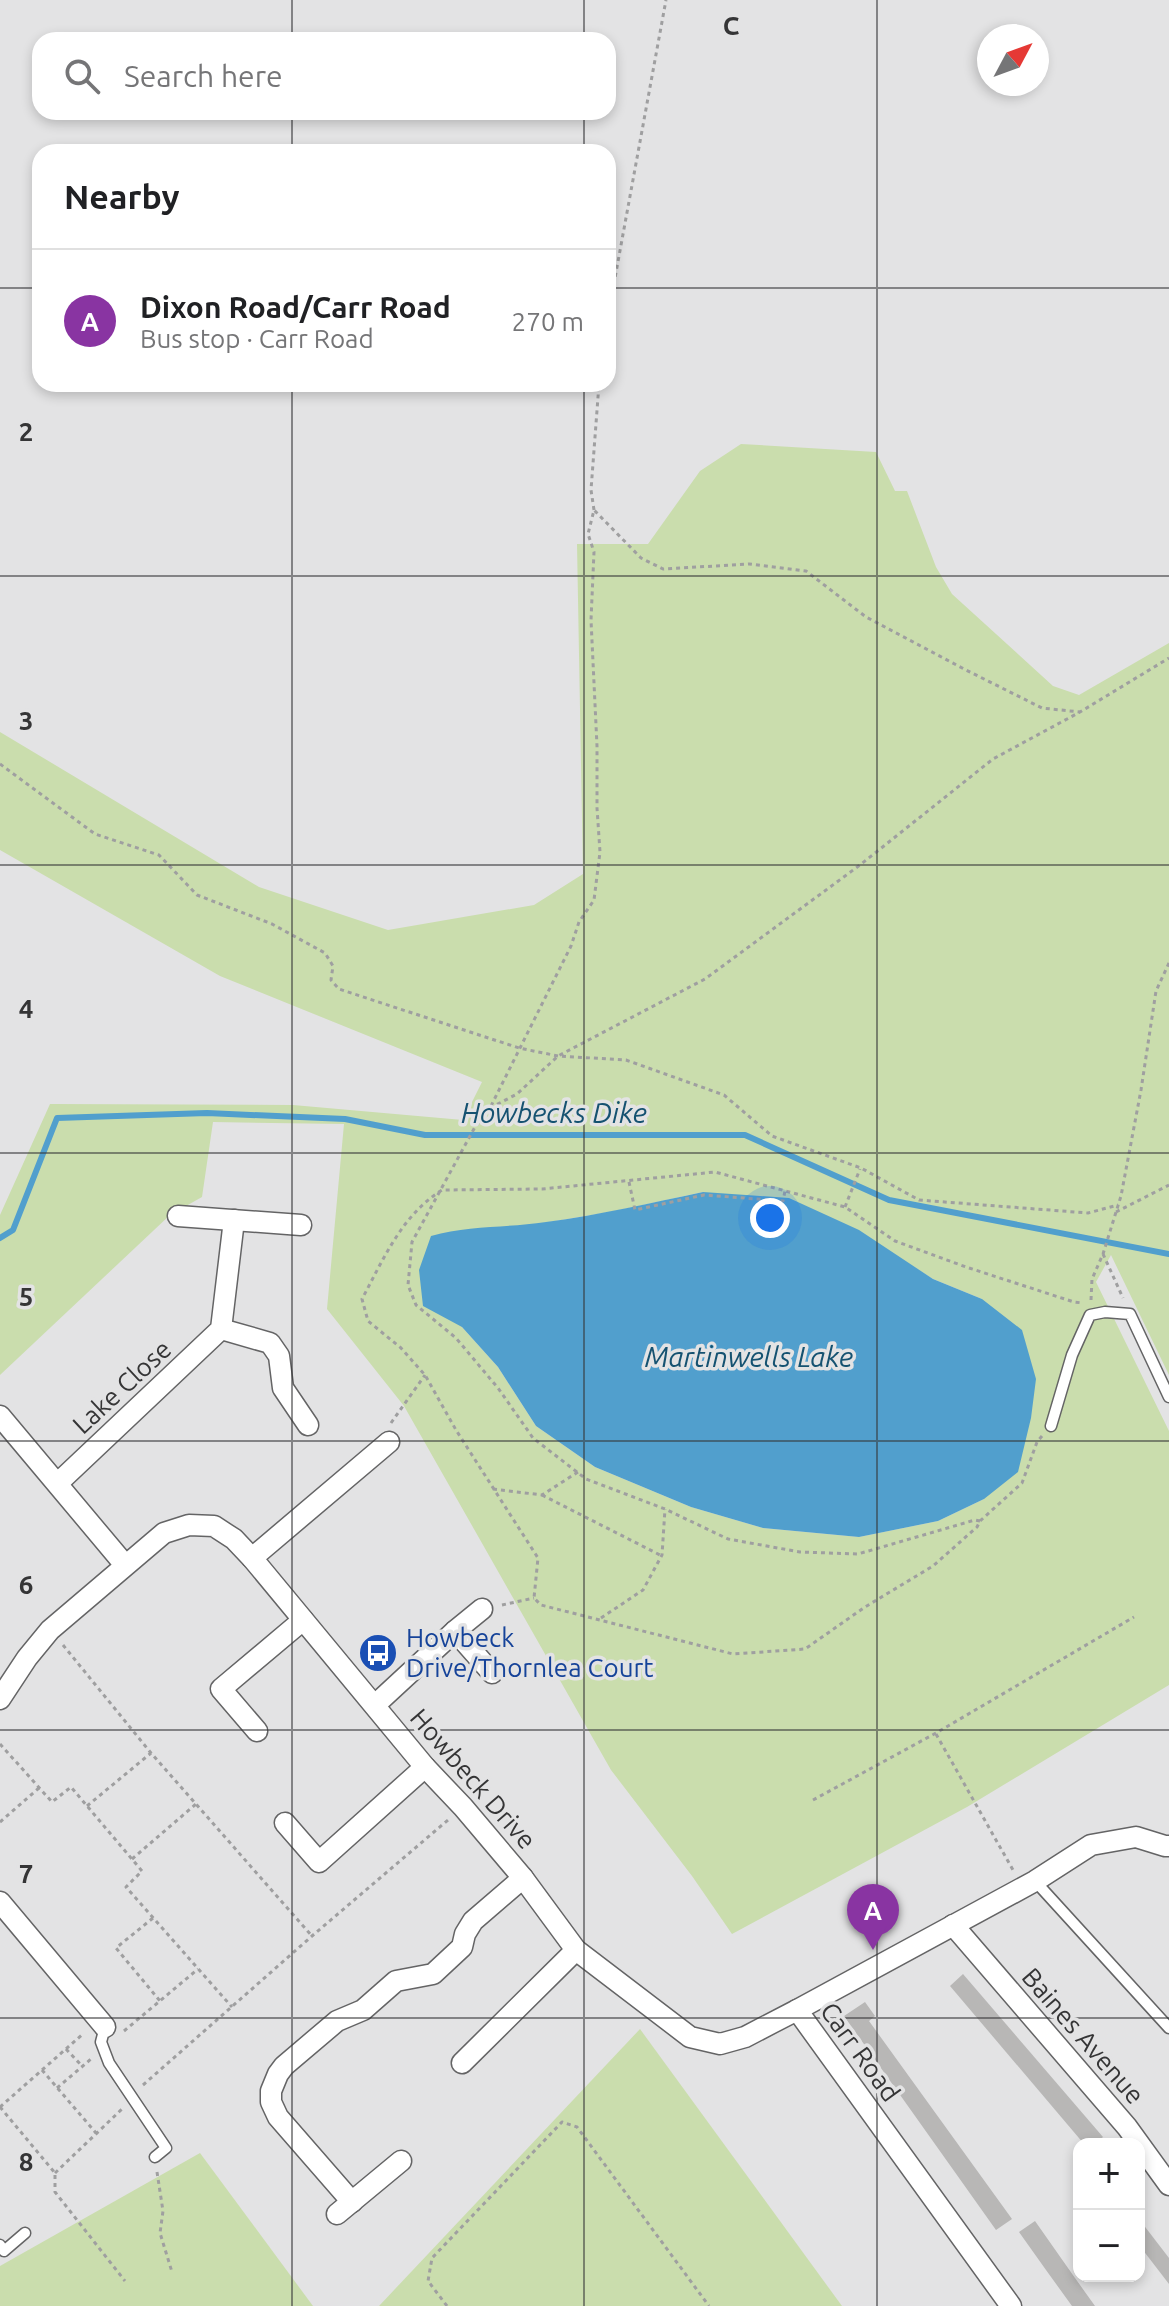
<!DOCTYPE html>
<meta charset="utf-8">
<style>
:root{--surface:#fff;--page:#f2f2f2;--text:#202124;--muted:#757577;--line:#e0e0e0;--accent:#8934a2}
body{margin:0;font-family:Ubuntu,sans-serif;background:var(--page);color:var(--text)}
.controls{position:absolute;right:24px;bottom:24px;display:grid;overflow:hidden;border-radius:16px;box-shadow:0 4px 12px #0003}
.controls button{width:72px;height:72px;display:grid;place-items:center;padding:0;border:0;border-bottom:2px solid var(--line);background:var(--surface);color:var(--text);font:40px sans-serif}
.compass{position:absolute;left:977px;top:24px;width:72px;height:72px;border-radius:50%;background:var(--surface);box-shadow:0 4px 12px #0003;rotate:49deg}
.you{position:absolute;left:770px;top:1218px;width:28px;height:28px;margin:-20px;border:6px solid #fff;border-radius:50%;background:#1a73e8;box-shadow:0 0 0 12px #1a73e833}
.badge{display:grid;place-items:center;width:52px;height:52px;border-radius:50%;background:var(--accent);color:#fff;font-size:26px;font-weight:700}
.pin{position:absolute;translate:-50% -66px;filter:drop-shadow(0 2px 4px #0008)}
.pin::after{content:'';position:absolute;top:42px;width:28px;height:24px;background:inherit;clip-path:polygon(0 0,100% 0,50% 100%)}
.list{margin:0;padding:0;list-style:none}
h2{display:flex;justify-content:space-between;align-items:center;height:104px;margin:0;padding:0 32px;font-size:34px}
h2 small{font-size:26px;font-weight:400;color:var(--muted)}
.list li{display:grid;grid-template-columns:52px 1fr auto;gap:24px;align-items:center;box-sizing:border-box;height:144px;padding:0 32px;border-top:2px solid var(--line)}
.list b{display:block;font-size:30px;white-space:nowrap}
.list p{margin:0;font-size:26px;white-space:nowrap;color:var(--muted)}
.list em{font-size:26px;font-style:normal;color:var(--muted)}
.icon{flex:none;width:44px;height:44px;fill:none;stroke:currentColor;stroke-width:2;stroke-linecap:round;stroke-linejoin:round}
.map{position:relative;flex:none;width:1169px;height:2306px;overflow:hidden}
.search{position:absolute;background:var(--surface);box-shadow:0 4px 12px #0003;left:32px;top:32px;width:584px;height:88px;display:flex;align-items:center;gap:20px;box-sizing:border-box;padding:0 28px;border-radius:24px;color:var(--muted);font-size:30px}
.panel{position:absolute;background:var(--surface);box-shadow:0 4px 12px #0003;left:32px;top:144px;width:584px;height:248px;border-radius:24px}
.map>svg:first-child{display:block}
.green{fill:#caddad;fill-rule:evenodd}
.water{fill:#519fcd}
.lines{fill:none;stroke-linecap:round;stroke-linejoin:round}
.stream{stroke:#519fcd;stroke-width:6}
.building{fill:#b8b7b6}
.lane-casing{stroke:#646465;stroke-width:13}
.street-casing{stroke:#646465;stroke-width:23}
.path{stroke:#9f9fa0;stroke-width:3;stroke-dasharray:4 4;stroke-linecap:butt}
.lane{stroke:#fff;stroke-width:10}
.street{stroke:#fff;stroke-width:20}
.grid{fill:none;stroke:#353536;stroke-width:2;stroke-opacity:0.55}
.labels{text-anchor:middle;stroke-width:7;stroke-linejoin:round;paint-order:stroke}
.street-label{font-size:26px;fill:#353536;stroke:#e3e3e4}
.transit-label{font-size:26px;fill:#164399;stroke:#e3e3e4;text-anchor:start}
.water-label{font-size:28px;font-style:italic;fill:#155271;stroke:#e3e3e4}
.grid-label{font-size:26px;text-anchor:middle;font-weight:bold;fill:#353536;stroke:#e3e3e4;stroke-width:7;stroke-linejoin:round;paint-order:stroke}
</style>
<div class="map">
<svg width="1169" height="2306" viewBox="0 0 1169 2306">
<rect width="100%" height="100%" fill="#e3e3e4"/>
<!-- green -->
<g class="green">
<path d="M 741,444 L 876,452 L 895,491 L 907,491 L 936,567 L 952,594 L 1053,686 L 1079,695 L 1169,643 L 1169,1375 L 1111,1255 L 1096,1282 L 1169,1431 L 1169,1685 L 967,1807 L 732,1934 L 692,1876 L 611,1770 L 404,1406 L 327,1309 L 344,1124 L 213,1122 L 202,1197 L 170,1215 L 0,1375 L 0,1215 L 50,1104 L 293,1105 L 463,1120 L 482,1082 L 220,976 L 0,850 L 0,732 L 259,887 L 388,930 L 534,905 L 583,874 L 577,544 L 648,544 L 700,471 ZM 703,1192 L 898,1257 L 933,1279 L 982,1299 L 984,1499 L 938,1521 L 859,1537 L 763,1528 L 691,1507 L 595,1467 L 536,1426 L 498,1367 L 462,1327 L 543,1223 L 610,1212 Z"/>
<path d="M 640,2029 L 842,2306 L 379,2306 Z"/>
<path d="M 200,2153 L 313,2306 L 0,2306 L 0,2266 Z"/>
</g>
<!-- water -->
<path class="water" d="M 703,1192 L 789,1198 L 859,1230 L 933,1279 L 982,1299 L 1022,1330 L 1036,1379 L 1031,1418 L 1018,1472 L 984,1499 L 938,1521 L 859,1537 L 763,1528 L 691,1507 L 595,1467 L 536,1426 L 498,1367 L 462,1327 L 423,1306 L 419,1270 L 431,1236 C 469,1225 507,1228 546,1222 C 599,1215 651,1203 703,1192 Z"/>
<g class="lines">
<!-- stream -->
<path class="stream" d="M 0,1238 L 13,1230 L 57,1118 L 207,1113 L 345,1119 L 425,1135 L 745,1135 L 889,1200 L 1169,1254"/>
</g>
<!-- building -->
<g class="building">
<path d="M 963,1974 L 1103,2137 L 1095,2144 L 1084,2144 L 950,1986 Z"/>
<path d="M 865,2002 L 875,2016 L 869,2021 L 1012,2219 L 996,2230 L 844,2016 Z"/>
<path d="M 1139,2219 L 1169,2258 L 1169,2284 L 1139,2245 Z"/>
<path d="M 1035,2221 L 1075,2278 L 1095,2306 L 1072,2306 L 1046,2270 L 1019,2232 Z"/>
</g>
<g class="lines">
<defs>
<g id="lane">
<path d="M 1051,1426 L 1072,1355 L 1090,1315 L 1105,1312 L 1130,1314 L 1169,1397"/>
<path d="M 1035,1881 L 1169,2028"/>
<path d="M 105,2027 L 101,2042 L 109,2063 L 166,2148 L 155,2157"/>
<path d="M 0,2245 L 4,2251 L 25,2233"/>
</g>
<g id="street">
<path d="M 178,1216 L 301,1225"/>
<path d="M 221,1329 L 270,1343 L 279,1356 L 283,1388 L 308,1425"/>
<path d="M 0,1416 L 125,1565"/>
<path d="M 58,1483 L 221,1329 L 234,1220"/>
<path d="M 252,1558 L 389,1442"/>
<path d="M 455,1631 L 492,1673"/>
<path d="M 0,1699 L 27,1658 L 50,1630 L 164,1533 L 189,1525 L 214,1526 L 234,1539 L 252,1558 L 425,1767 L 463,1807 L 523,1878 L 576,1950 L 690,2037 L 720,2044 L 745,2037 L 797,2010"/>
<path d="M 375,1705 L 455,1631 L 482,1609"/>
<path d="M 257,1731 L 221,1689 L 303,1620"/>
<path d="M 285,1823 L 319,1862 L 425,1767"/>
<path d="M 0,1902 L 105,2027"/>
<path d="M 953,1925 L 1127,2127 L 1169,2185"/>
<path d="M 462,2063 L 576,1950"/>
<path d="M 352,2202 L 278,2117 L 271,2102 L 271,2091 L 278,2074 L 284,2066 L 337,2021 L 363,2010 L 396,1981 L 433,1974 L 462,1947 L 465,1934 L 473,1921 L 523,1878"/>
<path d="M 337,2214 L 401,2161"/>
<path d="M 1011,2306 L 797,2010 L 1035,1881 L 1091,1845 L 1136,1837 L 1165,1846 L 1169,1846"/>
</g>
</defs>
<!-- lane casing -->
<use href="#lane" class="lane-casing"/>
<!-- street casing -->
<use href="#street" class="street-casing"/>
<!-- path -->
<g class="path">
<path d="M 608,316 L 666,0"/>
<path d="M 594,510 L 591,490 L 599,384"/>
<path d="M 0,764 L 95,834 L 159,855 L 197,895 L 272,924 L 325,953 L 333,966 L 331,980 L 339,989 L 519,1048 L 558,1056 L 626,1060 L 724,1095 L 772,1136 L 861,1168 L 919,1200 L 1088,1213 L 1118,1205"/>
<path d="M 490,1108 L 517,1094 L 558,1056 L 705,979 L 860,865 L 993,759 L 1080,712 L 1169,658"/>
<path d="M 629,1182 L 635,1210 L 704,1195 L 783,1201 L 785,1191"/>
<path d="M 845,1207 L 860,1169"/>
<path d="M 1116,1212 L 1169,1185"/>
<path d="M 1103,1254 L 1123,1298"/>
<path d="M 1091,1300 L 1092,1279 L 1103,1254 L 1121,1196 L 1141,1090 L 1156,991 L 1169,963"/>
<path d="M 391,1423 L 425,1375"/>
<path d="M 1042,1436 L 1037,1442 L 1022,1483 L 980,1521 L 977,1527 L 933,1566 L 865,1607 L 805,1649 L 733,1654 L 541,1605 L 534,1598 L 538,1558 L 456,1430 L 425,1375 L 401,1348 L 368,1321 L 362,1299 C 384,1258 402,1215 442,1190 L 542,1189 L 715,1172 L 845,1207 L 895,1241 L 966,1267 L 1074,1302 L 1083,1303"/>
<path d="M 493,1489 L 542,1495 L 578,1472"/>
<path d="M 542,1495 L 660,1555"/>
<path d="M 980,1521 L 975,1520 L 858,1554 L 800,1552 L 728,1539 L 665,1509 L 586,1479 L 533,1438 L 498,1388 L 456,1338 L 416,1305 L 408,1285 L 412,1242 L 475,1127 L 490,1108 L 571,946 L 579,922 L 594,900 L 600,852 L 597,808 L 597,746 L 591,620 L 594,552 L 588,534 L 594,510 L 641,558 L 663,569 L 749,564 L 806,571 L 866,617 L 964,669 L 1042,708 L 1080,712"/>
<path d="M 502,1605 L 534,1598"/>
<path d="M 601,1618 L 643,1590 L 662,1555 L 665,1509"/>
<path d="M 63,1645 L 151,1753 L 312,1936"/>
<path d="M 936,1734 L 1013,1870"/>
<path d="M 0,1744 L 52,1802 L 71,1787 L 142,1871 L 126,1887 L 232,2007"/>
<path d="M 813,1800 L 936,1733 L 1134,1617"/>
<path d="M 87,1806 L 151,1753"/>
<path d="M 0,1822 L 39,1788"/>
<path d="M 132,1859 L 196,1804"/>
<path d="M 153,1918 L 116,1948 L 160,2001"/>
<path d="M 124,2031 L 198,1969"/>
<path d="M 66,2049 L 82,2066"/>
<path d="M 42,2070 L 96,2133"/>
<path d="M 143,2085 L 312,1936 L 448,1820"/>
<path d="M 57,2088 L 91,2059"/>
<path d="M 0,2107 L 55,2173 L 55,2192 L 125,2281"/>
<path d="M 0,2107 L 84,2033"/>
<path d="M 157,2172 L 163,2211 L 160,2233 L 172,2272"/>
<path d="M 55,2173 L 122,2109"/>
<path d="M 447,2306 L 428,2281 L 432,2258 L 562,2122 L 577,2127 L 709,2306"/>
</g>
<!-- lane -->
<use href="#lane" class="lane"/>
<!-- street -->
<use href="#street" class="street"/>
</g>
<!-- grid -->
<path class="grid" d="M 292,0 L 292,40M 584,0 L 584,40M 877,0 L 877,2306M 292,112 L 292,152M 584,112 L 584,152M 0,288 L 40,288M 608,288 L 1169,288M 292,384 L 292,2306M 584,384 L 584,2306M 0,576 L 1169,576M 0,865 L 1169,865M 0,1153 L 1169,1153M 0,1441 L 1169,1441M 0,1730 L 1169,1730M 0,2018 L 1169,2018"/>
<!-- icons -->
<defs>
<symbol id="bus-disc" viewBox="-11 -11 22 22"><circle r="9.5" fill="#1a4fb4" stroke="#e3e3e4"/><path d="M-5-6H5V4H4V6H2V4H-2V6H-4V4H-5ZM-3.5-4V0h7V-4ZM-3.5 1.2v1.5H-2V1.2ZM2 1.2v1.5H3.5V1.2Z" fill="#fff"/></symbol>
</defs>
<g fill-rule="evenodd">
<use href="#bus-disc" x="356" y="1631" width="44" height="44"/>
</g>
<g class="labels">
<!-- street labels -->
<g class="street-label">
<text transform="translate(122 1387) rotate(-43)" y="9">Lake Close</text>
<text transform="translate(473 1779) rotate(49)" y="9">Howbeck Drive</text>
<text transform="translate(1083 2036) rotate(49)" y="9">Baines Avenue</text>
<text transform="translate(860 2052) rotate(54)" y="9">Carr Road</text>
</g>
<!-- transit labels -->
<g class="transit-label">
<text x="406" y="1647">Howbeck<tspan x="406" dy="30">Drive/Thornlea Court</tspan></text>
</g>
<!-- water labels -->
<g class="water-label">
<text x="554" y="1123">Howbecks Dike</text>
<text x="749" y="1367">Martinwells Lake</text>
</g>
</g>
<g class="grid-label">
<text x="731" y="35">C</text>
<text x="26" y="441">2</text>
<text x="26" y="730">3</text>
<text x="26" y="1018">4</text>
<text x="26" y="1306">5</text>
<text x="26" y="1594">6</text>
<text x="26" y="1883">7</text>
<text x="26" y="2171">8</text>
</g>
</svg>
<div class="controls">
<button>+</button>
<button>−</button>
</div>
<svg class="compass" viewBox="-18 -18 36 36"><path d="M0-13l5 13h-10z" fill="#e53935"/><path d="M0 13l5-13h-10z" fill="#757577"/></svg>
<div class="you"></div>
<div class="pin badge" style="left:873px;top:1950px">A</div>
<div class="search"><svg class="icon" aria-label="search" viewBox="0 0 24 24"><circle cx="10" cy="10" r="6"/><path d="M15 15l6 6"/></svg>Search here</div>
<section class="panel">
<h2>Nearby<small></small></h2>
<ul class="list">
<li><span class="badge">A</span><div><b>Dixon Road/Carr Road</b><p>Bus stop · Carr Road</p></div><em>270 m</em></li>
</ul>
</section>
</div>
